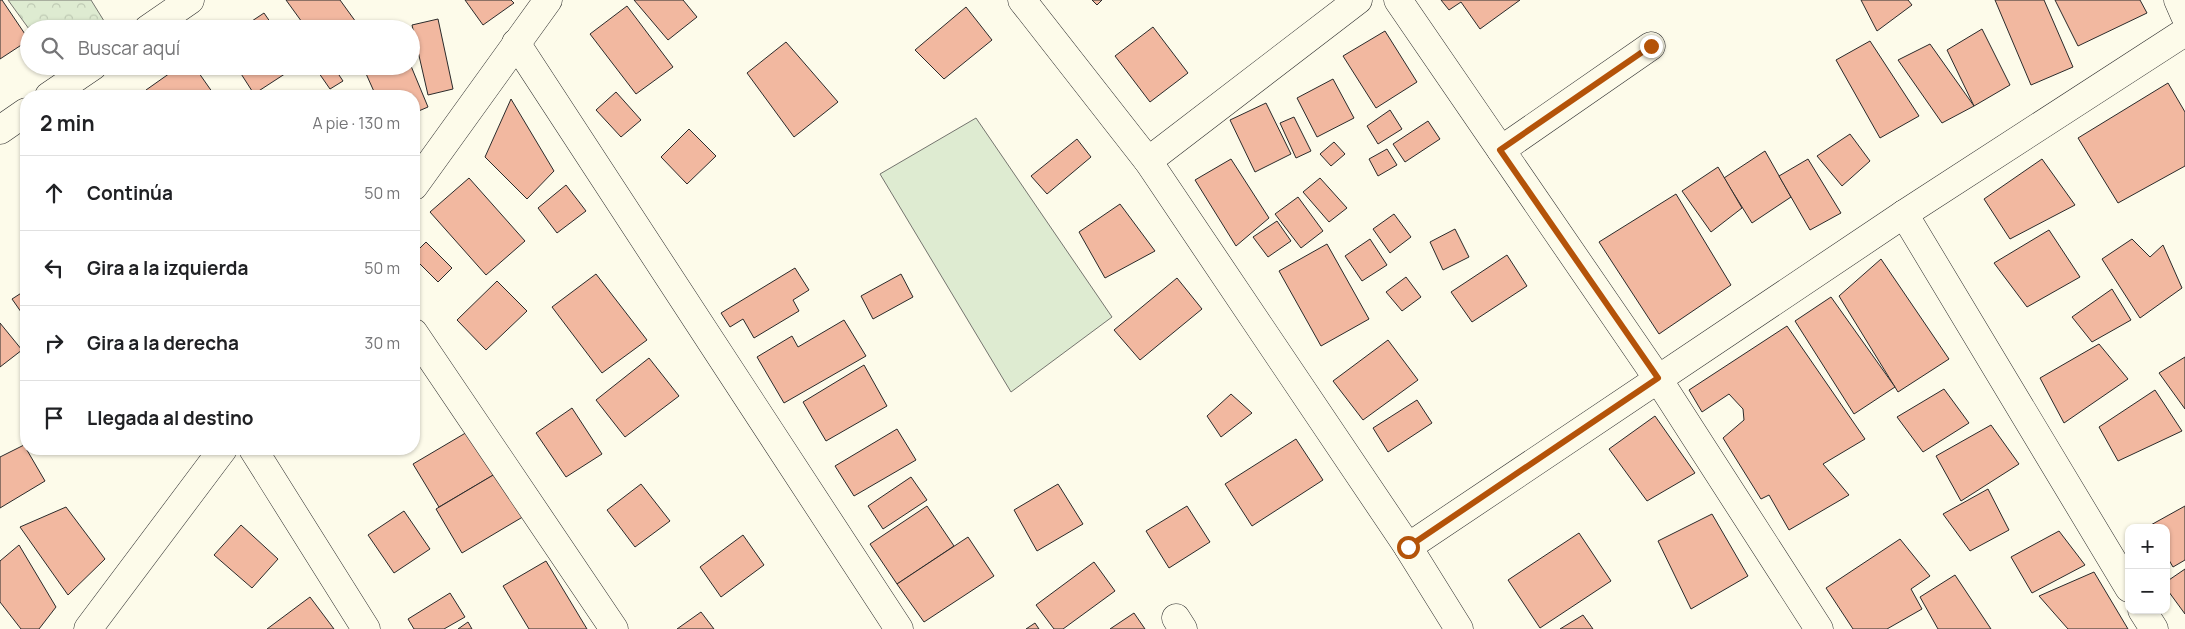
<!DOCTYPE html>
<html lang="es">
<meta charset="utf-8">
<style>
:root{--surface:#fff;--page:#f6f6f6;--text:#202124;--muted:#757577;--line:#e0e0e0}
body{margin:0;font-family:Manrope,sans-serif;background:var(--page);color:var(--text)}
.controls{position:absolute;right:15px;bottom:15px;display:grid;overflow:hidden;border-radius:10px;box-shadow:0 1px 4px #0004}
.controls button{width:45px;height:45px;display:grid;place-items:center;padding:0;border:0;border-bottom:1px solid var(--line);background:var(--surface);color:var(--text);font:25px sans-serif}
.stop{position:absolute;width:15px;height:15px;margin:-11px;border:4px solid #b45309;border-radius:50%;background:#fff}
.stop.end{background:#b45309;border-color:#fff;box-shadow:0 1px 5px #0008}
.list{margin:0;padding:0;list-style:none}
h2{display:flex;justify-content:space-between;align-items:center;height:65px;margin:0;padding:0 20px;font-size:21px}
h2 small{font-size:16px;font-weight:400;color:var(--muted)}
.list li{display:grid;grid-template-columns:32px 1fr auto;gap:15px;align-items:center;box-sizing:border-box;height:75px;padding:0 20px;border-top:1px solid var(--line)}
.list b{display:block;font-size:19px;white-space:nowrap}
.list em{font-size:16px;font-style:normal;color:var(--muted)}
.icon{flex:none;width:28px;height:28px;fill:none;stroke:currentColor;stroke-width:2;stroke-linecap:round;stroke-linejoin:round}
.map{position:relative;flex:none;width:2185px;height:629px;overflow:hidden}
.search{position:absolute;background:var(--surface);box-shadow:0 1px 4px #0004;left:20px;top:20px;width:400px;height:55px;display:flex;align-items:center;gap:12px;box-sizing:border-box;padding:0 18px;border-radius:28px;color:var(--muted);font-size:19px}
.panel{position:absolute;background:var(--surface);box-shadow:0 1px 4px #0004;left:20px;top:90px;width:400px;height:365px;border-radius:20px}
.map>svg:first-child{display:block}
.forest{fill:url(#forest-crowns);stroke:#74746e}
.park{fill:#deebd1;stroke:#74746e}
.building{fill:#f2b8a0;stroke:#2b2b2b}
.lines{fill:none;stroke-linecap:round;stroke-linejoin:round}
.minor-casing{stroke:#2b2b2b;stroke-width:29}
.minor{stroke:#fdfbea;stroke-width:28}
.route{stroke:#b45309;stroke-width:6}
</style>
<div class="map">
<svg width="2185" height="629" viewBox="0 0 2185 629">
<defs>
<pattern id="forest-crowns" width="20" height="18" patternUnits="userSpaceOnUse" patternTransform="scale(1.25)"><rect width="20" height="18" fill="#deebd1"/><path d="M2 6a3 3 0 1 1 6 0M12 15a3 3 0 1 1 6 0" fill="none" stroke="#bfcab4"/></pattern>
</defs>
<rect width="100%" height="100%" fill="#fdfbea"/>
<!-- forest -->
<path class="forest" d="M 8,0 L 91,0 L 109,29 L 29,29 Z"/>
<!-- park -->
<path class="park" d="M 976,118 L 1112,317 L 1011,392 L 880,174 Z"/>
<!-- building -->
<g class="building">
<path d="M 0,0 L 2,0 L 29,40 L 0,59 Z"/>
<path d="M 286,0 L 340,0 L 361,29 L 307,29 Z"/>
<path d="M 465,0 L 511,0 L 514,3 L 483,25 Z"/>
<path d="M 634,0 L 683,0 L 697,17 L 668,40 Z"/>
<path d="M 1092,0 L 1102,0 L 1097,5 Z"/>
<path d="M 1441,0 L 1520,0 L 1480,29 L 1461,2 L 1449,10 Z"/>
<path d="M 1861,0 L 1908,0 L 1912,5 L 1877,31 Z"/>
<path d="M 1995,0 L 2044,0 L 2073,67 L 2031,85 Z"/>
<path d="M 2055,0 L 2140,0 L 2147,13 L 2078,46 Z"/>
<path d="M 627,6 L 673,67 L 636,94 L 590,34 Z"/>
<path d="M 966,7 L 992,40 L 944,79 L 915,50 Z"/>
<path d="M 264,13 L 275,29 L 240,29 Z"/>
<path d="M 438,19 L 453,89 L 428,95 L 412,25 Z"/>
<path d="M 1153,27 L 1188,73 L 1150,102 L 1115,56 Z"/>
<path d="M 1982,29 L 2010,85 L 1974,106 L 1947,50 Z"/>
<path d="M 1385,31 L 1417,82 L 1376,108 L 1343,56 Z"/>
<path d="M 1870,41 L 1919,116 L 1880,138 L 1836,60 Z"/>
<path d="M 786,42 L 838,102 L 794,137 L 747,73 Z"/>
<path d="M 1930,44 L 1974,106 L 1942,123 L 1898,60 Z"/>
<path d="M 180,66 L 194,66 L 215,96 L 151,96 L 146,90 Z"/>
<path d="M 236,66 L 297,66 L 254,94 Z"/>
<path d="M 314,66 L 333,66 L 343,81 L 330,89 Z"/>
<path d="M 411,66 L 428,107 L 414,113 L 414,96 L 376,96 L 363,67 Z"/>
<path d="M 1333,79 L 1354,118 L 1317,137 L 1297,98 Z"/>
<path d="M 2168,83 L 2185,112 L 2185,166 L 2118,203 L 2078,138 Z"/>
<path d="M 616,92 L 641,120 L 621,137 L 596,110 Z"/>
<path d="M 511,99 L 554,171 L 527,199 L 485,157 Z"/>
<path d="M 1266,103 L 1291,154 L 1255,172 L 1230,120 Z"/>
<path d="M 1390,110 L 1402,129 L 1378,144 L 1367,126 Z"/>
<path d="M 1294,117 L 1311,151 L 1296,158 L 1280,123 Z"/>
<path d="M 1428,121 L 1440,139 L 1405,162 L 1393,144 Z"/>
<path d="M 689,129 L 716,156 L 687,184 L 661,157 Z"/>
<path d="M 1850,134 L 1870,161 L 1842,186 L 1817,156 Z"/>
<path d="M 1077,139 L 1091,157 L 1047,194 L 1031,176 Z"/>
<path d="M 1334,142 L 1345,154 L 1331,166 L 1320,154 Z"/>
<path d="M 1387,149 L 1397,165 L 1378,176 L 1369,159 Z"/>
<path d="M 1765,151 L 1791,197 L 1752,223 L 1724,178 Z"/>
<path d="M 1231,159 L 1269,218 L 1236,246 L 1195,180 Z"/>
<path d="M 1808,159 L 1841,213 L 1810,230 L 1779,176 Z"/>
<path d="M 2042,159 L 2075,205 L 2010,239 L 1984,199 Z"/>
<path d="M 1718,167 L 1742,208 L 1711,232 L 1682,191 Z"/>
<path d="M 469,178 L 525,241 L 486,275 L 430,212 Z"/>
<path d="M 1320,178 L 1347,208 L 1329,222 L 1303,192 Z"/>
<path d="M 566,185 L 586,211 L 557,233 L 538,208 Z"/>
<path d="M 1676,194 L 1731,285 L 1659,334 L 1599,242 Z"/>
<path d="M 1298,197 L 1323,231 L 1301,248 L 1275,214 Z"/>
<path d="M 1120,204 L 1155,251 L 1105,278 L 1079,232 Z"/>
<path d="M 1394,214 L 1411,237 L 1390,253 L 1373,229 Z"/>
<path d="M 1277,221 L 1291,241 L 1268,257 L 1253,237 Z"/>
<path d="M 1455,229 L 1469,257 L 1443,270 L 1430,242 Z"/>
<path d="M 2049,230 L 2080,277 L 2027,307 L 1994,263 Z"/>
<path d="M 1370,239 L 1387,265 L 1362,281 L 1345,256 Z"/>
<path d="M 2132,239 L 2150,257 L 2163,245 L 2182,288 L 2140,318 L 2102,259 Z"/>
<path d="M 426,242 L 452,268 L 438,282 L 414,258 L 414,254 Z"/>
<path d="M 1327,244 L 1369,319 L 1321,346 L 1279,271 Z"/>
<path d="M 1507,255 L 1527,286 L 1472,322 L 1451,292 Z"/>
<path d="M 1881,259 L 1949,359 L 1898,392 L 1839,296 Z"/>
<path d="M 795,268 L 809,290 L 793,300 L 799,311 L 754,338 L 743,319 L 730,327 L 721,313 Z"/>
<path d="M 596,274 L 647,340 L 602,373 L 552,307 Z"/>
<path d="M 901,274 L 913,297 L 873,319 L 861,296 Z"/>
<path d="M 1406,277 L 1421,297 L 1402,311 L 1386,292 Z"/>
<path d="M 1177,278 L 1202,309 L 1140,360 L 1114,330 Z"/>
<path d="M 497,281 L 527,311 L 486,350 L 457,320 Z"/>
<path d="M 2112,289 L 2131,320 L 2092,342 L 2072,317 Z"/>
<path d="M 26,290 L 26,319 L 12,299 Z"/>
<path d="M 1831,297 L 1895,387 L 1854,414 L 1795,321 Z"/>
<path d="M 844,320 L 866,356 L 784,403 L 757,357 L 792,336 L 798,347 Z"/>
<path d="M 0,323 L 22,350 L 0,367 Z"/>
<path d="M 1787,326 L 1865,439 L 1823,464 L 1849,495 L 1789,530 L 1769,495 L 1761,499 L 1723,438 L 1744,420 L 1743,409 L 1729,394 L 1702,412 L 1689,390 Z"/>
<path d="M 1388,340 L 1418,380 L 1363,420 L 1333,381 Z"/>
<path d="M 2099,344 L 2128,379 L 2064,423 L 2040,378 Z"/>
<path d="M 2185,357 L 2185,409 L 2159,373 Z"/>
<path d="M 649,358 L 679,396 L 625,437 L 596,400 Z"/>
<path d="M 864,365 L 887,406 L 826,441 L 803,402 Z"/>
<path d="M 1944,389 L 1969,423 L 1923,452 L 1897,417 Z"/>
<path d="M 2155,390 L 2182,431 L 2118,461 L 2099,427 Z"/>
<path d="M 1231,394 L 1252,413 L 1221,437 L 1207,416 Z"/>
<path d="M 1417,400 L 1432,423 L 1388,452 L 1373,428 Z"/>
<path d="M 572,408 L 602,454 L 566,477 L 536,433 Z"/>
<path d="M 1655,416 L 1695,473 L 1647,501 L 1609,449 Z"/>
<path d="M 1991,425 L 2019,464 L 1961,501 L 1936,456 Z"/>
<path d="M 474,428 L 500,471 L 439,507 L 413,464 Z"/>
<path d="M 897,429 L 916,460 L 854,496 L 835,466 Z"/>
<path d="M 1296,439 L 1323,480 L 1252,526 L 1225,484 Z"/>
<path d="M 24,445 L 45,481 L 0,508 L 0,457 Z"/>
<path d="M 500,471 L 526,515 L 462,553 L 436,509 Z"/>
<path d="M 911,477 L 927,500 L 883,529 L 868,506 Z"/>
<path d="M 641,484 L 670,521 L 635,547 L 607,510 Z"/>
<path d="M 1058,484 L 1083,524 L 1037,551 L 1014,510 Z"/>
<path d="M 1988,489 L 2009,530 L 1970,551 L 1943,514 Z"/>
<path d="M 927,506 L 954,546 L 897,584 L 870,544 Z"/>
<path d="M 1187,506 L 1210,542 L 1169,568 L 1146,531 Z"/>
<path d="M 2185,506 L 2185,560 L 2173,567 L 2166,555 L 2166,528 L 2150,528 L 2149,526 Z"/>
<path d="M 66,507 L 105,559 L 68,595 L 20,527 Z"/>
<path d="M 404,511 L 430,549 L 394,573 L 368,535 Z"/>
<path d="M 1712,514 L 1748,576 L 1691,609 L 1658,541 Z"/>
<path d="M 241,525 L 278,559 L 252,588 L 214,555 Z"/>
<path d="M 2059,531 L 2085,565 L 2032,593 L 2011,557 Z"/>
<path d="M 1579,533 L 1611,581 L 1540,628 L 1508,580 Z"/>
<path d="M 743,535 L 764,565 L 721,597 L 700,567 Z"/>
<path d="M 968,537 L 994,576 L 924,622 L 897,584 Z"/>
<path d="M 1900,539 L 1930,576 L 1911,589 L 1922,609 L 1887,629 L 1853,629 L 1826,588 Z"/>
<path d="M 19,545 L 56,607 L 39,629 L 21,629 L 0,602 L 0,561 Z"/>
<path d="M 546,561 L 587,629 L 529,629 L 503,586 Z"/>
<path d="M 1094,562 L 1115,591 L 1063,629 L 1054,629 L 1036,605 Z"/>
<path d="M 2185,569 L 2185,614 L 2166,588 L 2166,582 Z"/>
<path d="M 2094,572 L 2128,629 L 2068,629 L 2039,596 Z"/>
<path d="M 1955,575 L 1991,629 L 1938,629 L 1920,597 Z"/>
<path d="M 450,593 L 465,617 L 444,629 L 414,629 L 408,619 Z"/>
<path d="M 310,597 L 334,629 L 267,629 Z"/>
<path d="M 701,612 L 714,629 L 677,629 Z"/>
<path d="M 1134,613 L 1145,629 L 1110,629 Z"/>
<path d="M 1583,615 L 1593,629 L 1560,629 Z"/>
<path d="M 468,622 L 472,629 L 458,629 Z"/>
<path d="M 1035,623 L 1039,629 L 1026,629 Z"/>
</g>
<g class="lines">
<defs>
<g id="minor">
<path d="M 1022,0 L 1148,161 L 1408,547 L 1459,629"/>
<path d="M 1398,0 L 1658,379 L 1819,629"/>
<path d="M 2178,0 L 2185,16"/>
<path d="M 148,29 L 190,0"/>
<path d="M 516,43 L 899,629"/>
<path d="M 49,96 L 93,66"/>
<path d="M 0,130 L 26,112"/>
<path d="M 1501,150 L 1651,46"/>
<path d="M 1148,161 L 1358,0"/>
<path d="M 414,186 L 548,0"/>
<path d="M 1904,214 L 2129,588"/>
<path d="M 414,333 L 614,629"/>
<path d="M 253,449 L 366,629"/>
<path d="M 1408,547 L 1904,214 L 2185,32"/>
<path d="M 2142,610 L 2154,629"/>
<path d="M 1176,618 L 1183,629"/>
<path d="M 88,629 L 223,449"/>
</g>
</defs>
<!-- minor casing -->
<use href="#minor" class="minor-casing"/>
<!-- minor -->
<use href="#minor" class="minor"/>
</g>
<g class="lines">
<!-- route -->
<path class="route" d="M 1408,547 L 1658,378 L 1500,150 L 1651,46"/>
</g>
</svg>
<div class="controls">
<button>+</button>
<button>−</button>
</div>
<div class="stop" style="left:1408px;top:547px"></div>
<div class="stop end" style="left:1651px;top:46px"></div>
<div class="search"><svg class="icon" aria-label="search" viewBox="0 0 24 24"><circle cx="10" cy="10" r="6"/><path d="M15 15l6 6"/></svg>Buscar aquí</div>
<section class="panel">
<h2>2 min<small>A pie · 130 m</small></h2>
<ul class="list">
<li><svg class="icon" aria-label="ahead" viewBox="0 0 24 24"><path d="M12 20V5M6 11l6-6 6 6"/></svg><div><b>Continúa</b></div><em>50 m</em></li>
<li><svg class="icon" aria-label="left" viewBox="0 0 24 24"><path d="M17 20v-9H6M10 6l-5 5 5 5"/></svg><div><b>Gira a la izquierda</b></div><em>50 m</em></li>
<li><svg class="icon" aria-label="right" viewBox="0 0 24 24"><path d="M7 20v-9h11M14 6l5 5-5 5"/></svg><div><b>Gira a la derecha</b></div><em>30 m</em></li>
<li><svg class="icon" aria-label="arrive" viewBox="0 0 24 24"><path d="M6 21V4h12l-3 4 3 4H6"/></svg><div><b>Llegada al destino</b></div></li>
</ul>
</section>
</div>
